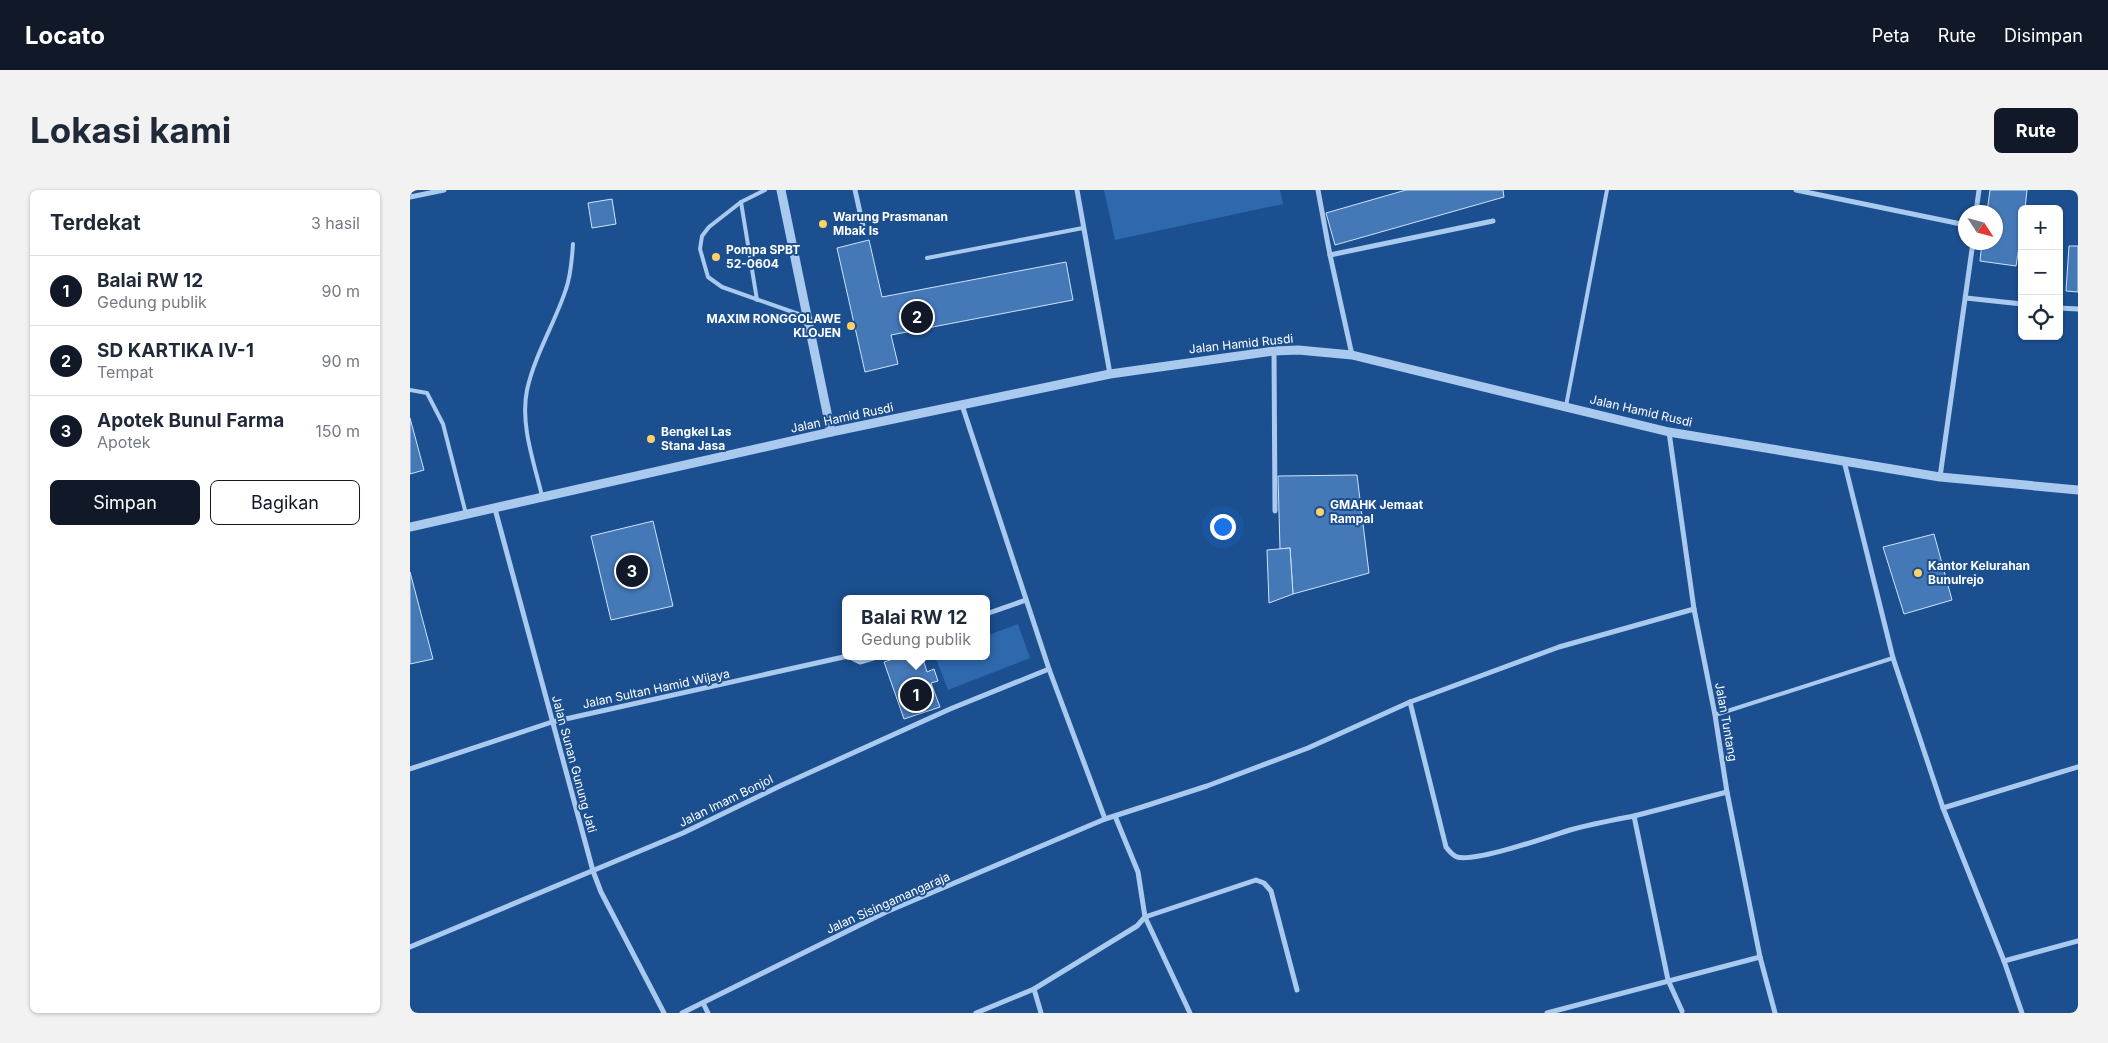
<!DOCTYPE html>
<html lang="id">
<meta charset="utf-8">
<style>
:root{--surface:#fff;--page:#f2f2f3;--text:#1f2937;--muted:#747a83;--line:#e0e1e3;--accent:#111827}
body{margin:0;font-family:Inter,sans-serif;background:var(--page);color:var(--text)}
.controls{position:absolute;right:15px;top:15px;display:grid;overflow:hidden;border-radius:8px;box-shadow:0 1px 4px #0004}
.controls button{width:45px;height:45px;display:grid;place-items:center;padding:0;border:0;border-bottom:1px solid var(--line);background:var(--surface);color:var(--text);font:25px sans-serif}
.compass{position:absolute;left:1548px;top:15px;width:45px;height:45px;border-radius:50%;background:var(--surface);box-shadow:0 1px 4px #0004;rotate:126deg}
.you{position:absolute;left:812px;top:336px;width:18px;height:18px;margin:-12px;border:4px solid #fff;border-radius:50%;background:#1a73e8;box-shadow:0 0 0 8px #1a73e833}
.badge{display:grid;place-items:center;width:32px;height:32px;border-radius:50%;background:var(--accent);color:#fff;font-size:16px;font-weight:700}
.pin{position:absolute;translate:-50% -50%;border:2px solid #fff;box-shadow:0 1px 5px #0006}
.popup{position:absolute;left:432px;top:405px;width:148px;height:65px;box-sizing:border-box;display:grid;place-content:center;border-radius:8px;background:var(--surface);filter:drop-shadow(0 1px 4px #0005);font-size:16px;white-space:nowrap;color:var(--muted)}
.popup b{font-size:19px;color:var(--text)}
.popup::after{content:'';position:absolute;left:50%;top:100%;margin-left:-10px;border:10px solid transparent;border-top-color:var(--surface)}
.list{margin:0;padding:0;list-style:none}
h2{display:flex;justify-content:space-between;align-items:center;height:65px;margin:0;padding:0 20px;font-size:21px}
h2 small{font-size:16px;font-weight:400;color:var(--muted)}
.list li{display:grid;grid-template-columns:32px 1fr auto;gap:15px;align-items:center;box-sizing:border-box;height:70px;padding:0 20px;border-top:1px solid var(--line)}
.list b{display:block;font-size:19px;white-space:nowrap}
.list p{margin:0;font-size:16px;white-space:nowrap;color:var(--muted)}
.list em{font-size:16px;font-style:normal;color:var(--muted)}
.actions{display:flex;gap:10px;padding:15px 20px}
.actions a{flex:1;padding:11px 0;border:1px solid var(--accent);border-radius:8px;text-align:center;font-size:18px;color:var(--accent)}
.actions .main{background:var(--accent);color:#fff}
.icon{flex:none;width:28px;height:28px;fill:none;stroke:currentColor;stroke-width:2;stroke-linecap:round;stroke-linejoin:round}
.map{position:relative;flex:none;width:1668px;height:823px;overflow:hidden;border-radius:8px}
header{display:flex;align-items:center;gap:30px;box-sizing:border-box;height:70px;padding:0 25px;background:var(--accent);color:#fff}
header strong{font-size:24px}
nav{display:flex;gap:28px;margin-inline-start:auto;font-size:18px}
.intro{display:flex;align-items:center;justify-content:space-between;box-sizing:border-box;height:120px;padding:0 30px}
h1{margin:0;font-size:35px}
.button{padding:12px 22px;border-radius:8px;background:var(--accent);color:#fff;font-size:18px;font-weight:700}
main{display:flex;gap:30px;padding:0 30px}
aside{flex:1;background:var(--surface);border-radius:8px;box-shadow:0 1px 4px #0004}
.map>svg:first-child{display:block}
.green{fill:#2e69ad}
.building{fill:#4478b7;stroke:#cfe3fa}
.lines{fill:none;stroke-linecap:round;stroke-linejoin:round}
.service{stroke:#a9c9ee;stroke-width:4}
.minor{stroke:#a9c9ee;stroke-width:5}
.tertiary{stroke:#a9c9ee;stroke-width:9}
.poi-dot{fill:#ffd166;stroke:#1b4f8f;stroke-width:2}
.labels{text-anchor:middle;stroke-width:4;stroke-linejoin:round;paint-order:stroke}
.poi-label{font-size:12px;font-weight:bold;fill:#fff;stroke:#1b4f8f;text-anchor:start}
.street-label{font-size:12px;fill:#fff;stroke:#1b4f8f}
</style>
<header>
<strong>Locato</strong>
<nav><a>Peta</a><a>Rute</a><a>Disimpan</a></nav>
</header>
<div class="intro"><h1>Lokasi kami</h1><a class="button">Rute</a></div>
<main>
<aside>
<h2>Terdekat<small>3 hasil</small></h2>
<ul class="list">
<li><span class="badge">1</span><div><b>Balai RW 12</b><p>Gedung publik</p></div><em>90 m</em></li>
<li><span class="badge">2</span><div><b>SD KARTIKA IV-1</b><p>Tempat</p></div><em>90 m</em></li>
<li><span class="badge">3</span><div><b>Apotek Bunul Farma</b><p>Apotek</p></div><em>150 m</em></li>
</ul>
<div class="actions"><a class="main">Simpan</a><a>Bagikan</a></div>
</aside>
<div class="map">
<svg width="1668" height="823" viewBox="0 0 1668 823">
<rect width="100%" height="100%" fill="#1b4f8f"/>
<!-- green -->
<g class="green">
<path d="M 694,0 L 870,0 L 873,14 L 705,50 Z"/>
<path d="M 608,434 L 620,468 L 538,500 L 525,466 L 576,466 L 576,446 Z"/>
</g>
<!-- building -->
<g class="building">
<path d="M 996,0 L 1093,0 L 1094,7 L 925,55 L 916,23 Z"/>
<path d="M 1580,0 L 1617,0 L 1615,19 L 1612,19 L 1612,37 L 1606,76 L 1570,71 L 1572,52 L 1586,52 L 1586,22 L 1577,22 Z"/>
<path d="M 202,9 L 206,34 L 182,38 L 178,13 Z"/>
<path d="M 459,50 L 472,107 L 656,72 L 663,110 L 481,145 L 488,174 L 455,182 L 427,58 Z"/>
<path d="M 1659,56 L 1668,56 L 1668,102 L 1656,101 Z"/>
<path d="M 0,228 L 14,280 L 0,284 Z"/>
<path d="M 947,285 L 959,383 L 883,404 L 880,358 L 870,359 L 868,286 Z"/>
<path d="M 243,331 L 263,416 L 201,430 L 181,346 Z"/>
<path d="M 1524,344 L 1542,410 L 1494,424 L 1473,357 Z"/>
<path d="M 880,358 L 883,404 L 859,413 L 857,360 Z"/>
<path d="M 0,382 L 23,469 L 0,474 Z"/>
<path d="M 492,466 L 512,466 L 517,482 L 524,479 L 528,491 L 521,493 L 530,517 L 494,529 L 474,472 Z"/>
</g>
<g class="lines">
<!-- service -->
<g class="service">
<path d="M 355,0 L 331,12 L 299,37 L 292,46 L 290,59 L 298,87 L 312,97 L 397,127"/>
<path d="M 331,12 L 347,110"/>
<path d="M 517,68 L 673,38"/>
<path d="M 0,200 L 17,203 L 33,234 L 56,324"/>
<path d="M 1156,216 L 1197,0"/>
<path d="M 132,306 C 124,272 110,235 117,200 C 125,164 145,133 156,99 C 161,85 162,69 163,54"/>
<path d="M 1305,525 L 1483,468"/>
</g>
<!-- minor -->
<g class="minor">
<path d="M 445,0 L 453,36"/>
<path d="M 667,0 L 700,184"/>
<path d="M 908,0 L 920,65 L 942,165"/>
<path d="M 1386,0 L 1556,35"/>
<path d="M 0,7 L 34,0"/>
<path d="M 1566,22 L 1569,0"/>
<path d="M 920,65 L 1083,31"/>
<path d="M 1556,108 L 1612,114"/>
<path d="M 1649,118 L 1668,119"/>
<path d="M 864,161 L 865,321"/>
<path d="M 552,215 L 639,479 L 695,629"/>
<path d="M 1259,242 L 1284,419 L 1305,525 L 1317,602 L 1350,767 L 1365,823"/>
<path d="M 1434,271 L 1483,468 L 1533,618 L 1594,771 L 1612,823"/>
<path d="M 1530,287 L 1563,52"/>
<path d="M 85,319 L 183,681 L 191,702 L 254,823"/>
<path d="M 576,424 L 616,410"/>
<path d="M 1000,512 L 1036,657 C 1039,661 1042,665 1047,667 C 1067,672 1137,647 1160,640 C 1181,634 1203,630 1224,626"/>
<path d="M 0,579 L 142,532 L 438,466 L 450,472 L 470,466"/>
<path d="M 1533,618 L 1668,577"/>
<path d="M 705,626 L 728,682 L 735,727 L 780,823"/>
<path d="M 0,757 L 273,643 L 372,595 L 540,519 L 639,479"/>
<path d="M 1594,771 L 1668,751"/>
<path d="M 293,813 L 298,823"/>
<path d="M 1272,821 L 1258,790 L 1224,626 L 1317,602"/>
<path d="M 272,823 L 476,722 L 695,629 L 797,596 L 898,558 L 1000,512 L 1149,457 L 1284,419"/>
<path d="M 566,823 L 624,799"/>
<path d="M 631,823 L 624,799 L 727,736 L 735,727 L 846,690 L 854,693 L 861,701 L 887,800"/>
<path d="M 1137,823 L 1350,767"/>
</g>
<!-- tertiary -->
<g class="tertiary">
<path d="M 371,0 L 421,242"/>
<path d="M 0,337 L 421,242 L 700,184 L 864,161 L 888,160 L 942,165 L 1259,242 L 1530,287 L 1668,300"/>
</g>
</g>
<!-- markers -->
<g class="poi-dot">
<circle cx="413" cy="34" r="5"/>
<circle cx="306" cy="67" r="5"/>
<circle cx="441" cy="136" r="5"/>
<circle cx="241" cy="249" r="5"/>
<circle cx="910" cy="322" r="5"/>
<circle cx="1508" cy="383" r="5"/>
</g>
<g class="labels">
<!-- poi labels -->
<g class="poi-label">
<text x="423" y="31">Warung Prasmanan<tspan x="423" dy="14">Mbak Is</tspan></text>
<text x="316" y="64">Pompa SPBT<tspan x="316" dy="14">52-0604</tspan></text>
<text x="431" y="133" text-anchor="end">MAXIM RONGGOLAWE<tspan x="431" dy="14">KLOJEN</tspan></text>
<text x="251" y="246">Bengkel Las<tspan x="251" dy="14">Stana Jasa</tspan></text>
<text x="920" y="319">GMAHK Jemaat<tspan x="920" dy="14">Rampal</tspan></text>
<text x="1518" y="380">Kantor Kelurahan<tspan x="1518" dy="14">Bunulrejo</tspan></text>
</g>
<!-- street labels -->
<g class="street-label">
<text transform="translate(831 154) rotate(-6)" y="4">Jalan Hamid Rusdi</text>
<text transform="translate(1231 221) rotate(13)" y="4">Jalan Hamid Rusdi</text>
<text transform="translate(432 228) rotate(-12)" y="4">Jalan Hamid Rusdi</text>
<text transform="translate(246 499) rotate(-12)" y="4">Jalan Sultan Hamid Wijaya</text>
<text transform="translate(1316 532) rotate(80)" y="4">Jalan Tuntang</text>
<text transform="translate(164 574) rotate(75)" y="4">Jalan Sunan Gunung Jati</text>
<text transform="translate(316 611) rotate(-26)" y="4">Jalan Imam Bonjol</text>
<text transform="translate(478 713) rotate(-24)" y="4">Jalan Sisingamangaraja</text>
</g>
</g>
</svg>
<div class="controls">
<button>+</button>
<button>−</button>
<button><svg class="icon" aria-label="locate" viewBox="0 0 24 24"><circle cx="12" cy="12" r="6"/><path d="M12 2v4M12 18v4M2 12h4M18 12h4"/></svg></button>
</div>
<svg class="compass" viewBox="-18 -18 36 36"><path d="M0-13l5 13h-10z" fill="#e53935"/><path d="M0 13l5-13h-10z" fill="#747a83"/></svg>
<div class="you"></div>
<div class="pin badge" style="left:506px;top:505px">1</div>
<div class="popup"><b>Balai RW 12</b>Gedung publik</div>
<div class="pin badge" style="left:507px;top:127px">2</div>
<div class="pin badge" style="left:222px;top:381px">3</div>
</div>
</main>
